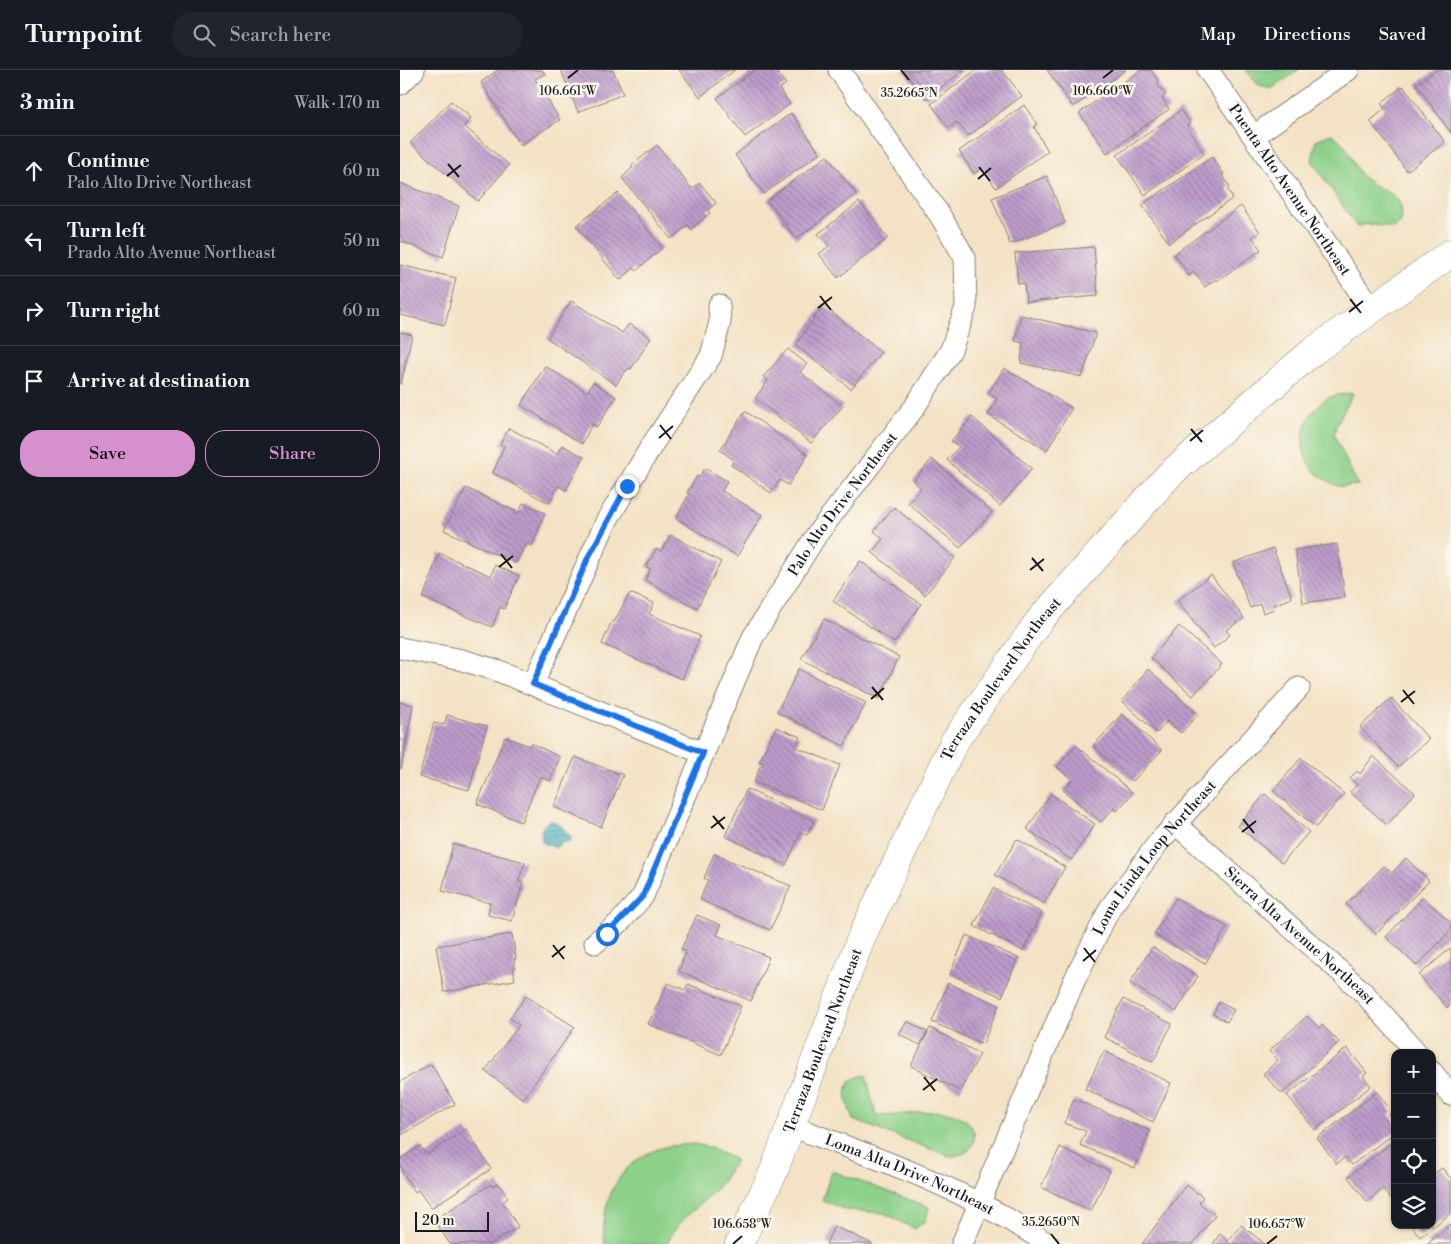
<!DOCTYPE html>
<meta charset="utf-8">
<style>
:root{--surface:#171b24;--page:#20242c;--text:#f1f3f6;--muted:#9ea1a6;--line:#363941;--accent:#d690ce}
body{margin:0;font-family:"Libre Bodoni",serif;background:var(--page);color:var(--text)}
.controls{position:absolute;right:15px;bottom:15px;display:grid;overflow:hidden;border-radius:10px;box-shadow:0 1px 4px #0004}
.controls button{width:45px;height:45px;display:grid;place-items:center;padding:0;border:0;border-bottom:1px solid var(--line);background:var(--surface);color:var(--text);font:25px sans-serif}
.scale{position:absolute;left:15px;bottom:12px;width:74px;box-sizing:border-box;padding-left:5px;border:2px solid #1c1c1c;border-top:0;font-size:14px;line-height:18px;white-space:nowrap;color:#1c1c1c;-webkit-text-stroke:4px #fbf7ec;paint-order:stroke}
.stop{position:absolute;width:15px;height:15px;margin:-11px;border:4px solid #1a73e8;border-radius:50%;background:#fff}
.stop.end{background:#1a73e8;border-color:#fff;box-shadow:0 1px 5px #0008}
.list{margin:0;padding:0;list-style:none}
h2{display:flex;justify-content:space-between;align-items:center;height:65px;margin:0;padding:0 20px;font-size:21px}
h2 small{font-size:16px;font-weight:400;color:var(--muted)}
.list li{display:grid;grid-template-columns:32px 1fr auto;gap:15px;align-items:center;box-sizing:border-box;height:70px;padding:0 20px;border-top:1px solid var(--line)}
.list b{display:block;font-size:19px;white-space:nowrap}
.list p{margin:0;font-size:16px;white-space:nowrap;color:var(--muted)}
.list em{font-size:16px;font-style:normal;color:var(--muted)}
.actions{display:flex;gap:10px;padding:15px 20px}
.actions a{flex:1;padding:11px 0;border:1px solid var(--accent);border-radius:20px;text-align:center;font-size:18px;color:var(--accent)}
.actions .main{background:var(--accent);color:#111}
.icon{flex:none;width:28px;height:28px;fill:none;stroke:currentColor;stroke-width:2;stroke-linecap:round;stroke-linejoin:round}
.map{position:relative;flex:none;width:1051px;height:1174px;overflow:hidden}
header{display:flex;align-items:center;gap:30px;box-sizing:border-box;height:70px;padding:0 25px;background:var(--surface);border-bottom:1px solid var(--line)}
header strong{font-size:24px}
nav{display:flex;gap:28px;margin-inline-start:auto;font-size:18px}
.search{width:350px;height:45px;background:var(--page);display:flex;align-items:center;gap:12px;box-sizing:border-box;padding:0 18px;border-radius:20px;color:var(--muted);font-size:19px}
main{display:flex}
aside{flex:1;background:var(--surface)}
.map>svg:first-child{display:block}
.green{fill:#8cd089;stroke:#547652}
.water{fill:url(#water-rules);stroke:#2c636a}
.building{fill:url(#building-back-hatch)}
.lines{fill:none;stroke-linecap:round;stroke-linejoin:round}
.street-casing{stroke:#887f70;stroke-width:23}
.secondary-casing{stroke:#887f70;stroke-width:29}
.street{stroke:#fff;stroke-width:21}
.secondary{stroke:#fff;stroke-width:28}
.route{stroke:#1a73e8;stroke-width:6}
.ticks{fill:none;stroke:#1c1c1c;stroke-width:2}
.labels{text-anchor:middle;stroke-width:5;stroke-linejoin:round;paint-order:stroke}
.street-label{font-size:15px;fill:#1c1c1c;stroke:#fbf7ec}
.ticks-label{font-size:12px;text-anchor:middle;fill:#1c1c1c;stroke:#fbf7ec;stroke-width:5;stroke-linejoin:round;paint-order:stroke}
</style>
<header>
<strong>Turnpoint</strong>
<div class="search"><svg class="icon" aria-label="search" viewBox="0 0 24 24"><circle cx="10" cy="10" r="6"/><path d="M15 15l6 6"/></svg>Search here</div>
<nav><a>Map</a><a>Directions</a><a>Saved</a></nav>
</header>
<main>
<aside>
<h2>3 min<small>Walk · 170 m</small></h2>
<ul class="list">
<li><svg class="icon" aria-label="ahead" viewBox="0 0 24 24"><path d="M12 20V5M6 11l6-6 6 6"/></svg><div><b>Continue</b><p>Palo Alto Drive Northeast</p></div><em>60 m</em></li>
<li><svg class="icon" aria-label="left" viewBox="0 0 24 24"><path d="M17 20v-9H6M10 6l-5 5 5 5"/></svg><div><b>Turn left</b><p>Prado Alto Avenue Northeast</p></div><em>50 m</em></li>
<li><svg class="icon" aria-label="right" viewBox="0 0 24 24"><path d="M7 20v-9h11M14 6l5 5-5 5"/></svg><div><b>Turn right</b></div><em>60 m</em></li>
<li><svg class="icon" aria-label="arrive" viewBox="0 0 24 24"><path d="M6 21V4h12l-3 4 3 4H6"/></svg><div><b>Arrive at destination</b></div></li>
</ul>
<div class="actions"><a class="main">Save</a><a>Share</a></div>
</aside>
<div class="map">
<svg width="1051" height="1174" viewBox="0 0 1051 1174">
<defs>
<pattern id="water-rules" width="6" height="5" patternUnits="userSpaceOnUse" patternTransform="scale(1.25)"><rect width="6" height="5" fill="#3baab9"/><path d="M0 2.5h6" fill="none" stroke="#318a96"/></pattern>
<pattern id="building-back-hatch" width="6" height="6" patternUnits="userSpaceOnUse" patternTransform="scale(1.25)"><rect width="6" height="6" fill="#bd9bcb"/><path d="M-1 5l2 2M0 0l6 6M5-1l2 2" fill="none" stroke="#997ea4"/></pattern>
</defs>
<rect width="100%" height="100%" fill="#fbf7ec"/>
<filter id="ink" filterUnits="userSpaceOnUse"><feTurbulence type="fractalNoise" baseFrequency=".02" numOctaves="2"/><feDisplacementMap in="SourceGraphic" scale="10" xChannelSelector="R" yChannelSelector="G"/><feConvolveMatrix kernelMatrix="1 2 1 2 8 2 1 2 1" color-interpolation-filters="sRGB"/></filter>
<filter id="wash" filterUnits="userSpaceOnUse"><feTurbulence type="fractalNoise" baseFrequency=".0096" numOctaves="4" result="noise"/><feDisplacementMap in="SourceGraphic" scale="20" xChannelSelector="R" yChannelSelector="G"/><feGaussianBlur stdDeviation="1.12" result="paint"/><feColorMatrix in="noise" values="0 0 0 0 0 0 0 0 0 0 0 0 0 0 0 0 0 1.4 0 .05"/><feComposite in="paint" operator="in"/></filter>
<g filter="url(#wash)">
<rect width="100%" height="100%" fill="#f3e2c5"/>
<!-- green -->
<g class="green">
<path d="M 846,0 L 899,0 L 871,19 L 859,16 Z"/>
<path d="M 931,64 C 953,77 948,91 963,107 C 980,123 1007,120 1001,153 L 994,158 L 967,154 L 957,157 L 912,91 L 916,70 Z"/>
<path d="M 953,323 L 936,356 L 934,365 L 958,415 C 952,415 944,417 938,416 C 934,415 929,411 925,409 C 891,391 899,343 930,327 C 937,324 946,324 953,323 Z"/>
<path d="M 466,1005 L 476,1045 C 502,1048 528,1036 554,1044 C 583,1053 581,1087 549,1086 L 453,1050 C 446,1031 438,1009 466,1005 Z"/>
<path d="M 294,1074 L 308,1077 L 336,1090 C 330,1099 324,1111 316,1119 C 298,1137 278,1150 267,1174 L 205,1174 C 199,1135 217,1094 256,1080 C 267,1075 282,1075 294,1074 Z"/>
<path d="M 432,1101 L 529,1137 L 526,1150 L 515,1159 L 484,1143 L 446,1140 L 422,1130 Z"/>
</g>
<!-- water -->
<path class="water" d="M 150,750 L 159,754 L 171,767 L 171,771 L 161,773 L 156,778 L 143,773 C 139,761 141,757 150,750 Z"/>
<g id="blocks">
<!-- building -->
<g class="building">
<path d="M 98,0 L 142,0 L 145,4 L 135,9 L 160,50 L 120,75 L 81,12 Z"/>
<path d="M 161,0 L 213,0 L 223,24 L 178,42 Z"/>
<path d="M 279,0 L 335,0 L 300,27 Z"/>
<path d="M 355,0 L 375,0 L 386,14 L 379,19 L 390,34 L 345,67 L 317,28 Z"/>
<path d="M 503,0 L 564,0 L 526,29 Z"/>
<path d="M 576,0 L 602,0 L 622,26 L 568,66 L 557,52 L 549,58 L 531,34 Z"/>
<path d="M 647,0 L 726,0 L 673,37 Z"/>
<path d="M 741,0 L 751,0 L 759,12 L 757,14 L 766,25 L 762,28 L 769,39 L 707,83 L 679,43 Z"/>
<path d="M 1036,0 L 1051,0 L 1051,63 L 1016,14 Z"/>
<path d="M 1003,16 L 1045,72 L 1007,101 L 970,51 L 985,39 L 981,33 Z"/>
<path d="M 51,31 L 71,48 L 64,56 L 109,95 L 78,131 L 10,73 Z"/>
<path d="M 624,35 L 637,54 L 634,57 L 648,81 L 596,118 L 582,98 L 574,104 L 559,81 Z"/>
<path d="M 781,40 L 790,53 L 787,55 L 804,84 L 745,125 L 717,85 Z"/>
<path d="M 391,43 L 420,83 L 364,124 L 335,85 Z"/>
<path d="M 257,75 L 292,119 L 300,113 L 316,133 L 308,140 L 310,143 L 291,159 L 288,155 L 271,169 L 222,108 L 233,97 L 231,96 Z"/>
<path d="M 427,86 L 456,124 L 396,169 L 367,130 Z"/>
<path d="M 812,87 L 824,104 L 822,105 L 830,117 L 827,119 L 833,128 L 769,173 L 742,135 Z"/>
<path d="M 647,106 L 665,153 L 610,174 L 592,128 Z"/>
<path d="M 0,113 L 59,136 L 43,187 L 0,171 Z"/>
<path d="M 218,123 L 262,178 L 236,201 L 234,198 L 220,210 L 176,156 Z"/>
<path d="M 459,132 L 488,168 L 438,208 L 419,184 L 429,176 L 418,164 Z"/>
<path d="M 841,136 L 860,162 L 852,167 L 861,180 L 817,211 L 816,209 L 805,217 L 794,202 L 789,206 L 774,184 Z"/>
<path d="M 694,177 L 698,226 L 626,232 L 624,213 L 618,214 L 615,183 Z"/>
<path d="M 0,195 L 56,208 L 45,255 L 0,245 Z"/>
<path d="M 171,231 L 222,263 L 229,254 L 251,268 L 231,299 L 229,298 L 223,304 L 216,315 L 147,268 Z"/>
<path d="M 423,235 L 481,282 L 451,319 L 396,275 Z"/>
<path d="M 621,245 L 696,263 L 682,307 L 621,293 L 623,273 L 615,271 Z"/>
<path d="M 0,262 L 12,265 L 1,314 L 0,314 Z"/>
<path d="M 388,279 L 407,294 L 400,302 L 443,336 L 411,373 L 355,328 L 368,311 L 363,307 Z"/>
<path d="M 145,296 L 187,322 L 193,312 L 216,327 L 197,357 L 192,354 L 182,374 L 121,335 Z"/>
<path d="M 604,298 L 672,338 L 647,380 L 588,345 L 597,329 L 588,324 Z"/>
<path d="M 345,341 L 408,385 L 388,415 L 380,410 L 371,423 L 331,395 L 334,390 L 320,380 Z"/>
<path d="M 572,347 L 632,399 L 600,436 L 547,390 L 559,377 L 551,371 Z"/>
<path d="M 109,358 L 157,384 L 162,375 L 184,387 L 166,420 L 158,416 L 149,433 L 93,403 L 104,376 L 100,374 Z"/>
<path d="M 532,389 L 592,442 L 560,478 L 508,433 L 521,418 L 513,411 Z"/>
<path d="M 305,398 L 327,411 L 322,421 L 362,445 L 337,486 L 276,448 L 289,424 L 287,423 L 297,406 L 299,407 Z"/>
<path d="M 66,418 L 119,443 L 123,433 L 145,443 L 132,476 L 127,474 L 115,493 L 44,460 Z"/>
<path d="M 494,437 L 555,488 L 525,525 L 472,482 L 483,469 L 474,461 Z"/>
<path d="M 271,465 L 321,492 L 297,538 L 245,510 L 251,499 L 246,497 L 256,479 L 261,481 Z"/>
<path d="M 937,474 L 945,527 L 903,533 L 895,480 Z"/>
<path d="M 873,478 L 892,528 L 873,535 L 874,539 L 863,543 L 860,534 L 850,538 L 833,493 Z"/>
<path d="M 39,483 L 91,506 L 95,495 L 119,506 L 104,539 L 100,537 L 92,557 L 23,528 Z"/>
<path d="M 460,491 L 521,534 L 494,573 L 433,531 Z"/>
<path d="M 811,505 L 844,548 L 826,560 L 830,565 L 814,578 L 777,531 Z"/>
<path d="M 230,523 L 254,533 L 249,544 L 300,566 L 282,609 L 202,574 L 212,551 L 214,552 Z"/>
<path d="M 424,549 L 499,587 L 479,629 L 401,589 Z"/>
<path d="M 779,556 L 822,594 L 793,626 L 751,588 Z"/>
<path d="M 399,599 L 466,633 L 444,676 L 377,642 Z"/>
<path d="M 748,599 L 798,644 L 781,663 L 767,651 L 757,663 L 722,631 Z"/>
<path d="M 991,628 L 1029,669 L 998,697 L 960,657 Z"/>
<path d="M 0,632 L 13,635 L 1,699 L 0,699 Z"/>
<path d="M 722,644 L 762,680 L 733,711 L 693,676 Z"/>
<path d="M 47,645 L 87,656 L 69,720 L 19,707 L 34,653 L 44,655 Z"/>
<path d="M 376,657 L 400,667 L 396,677 L 440,695 L 422,740 L 354,712 L 360,696 L 362,697 L 364,693 L 359,692 Z"/>
<path d="M 105,667 L 130,676 L 131,673 L 160,687 L 150,711 L 140,707 L 121,752 L 77,734 Z"/>
<path d="M 676,675 L 733,723 L 717,741 L 714,738 L 701,752 L 663,720 L 672,710 L 657,697 Z"/>
<path d="M 973,686 L 1015,723 L 987,755 L 950,722 L 957,715 L 950,708 L 957,701 L 960,704 Z"/>
<path d="M 175,687 L 223,705 L 201,757 L 154,737 Z"/>
<path d="M 901,688 L 944,724 L 916,757 L 873,721 Z"/>
<path d="M 347,719 L 414,751 L 407,765 L 401,762 L 386,795 L 325,766 Z"/>
<path d="M 651,724 L 695,754 L 671,790 L 627,759 Z"/>
<path d="M 865,724 L 909,762 L 882,793 L 838,756 Z"/>
<path d="M 617,769 L 665,797 L 644,834 L 595,805 Z"/>
<path d="M 53,774 L 125,792 L 118,812 L 123,813 L 112,851 L 88,845 L 90,833 L 42,821 Z"/>
<path d="M 314,784 L 391,816 L 370,860 L 300,830 L 308,810 L 304,808 Z"/>
<path d="M 1006,788 L 1029,811 L 976,864 L 946,834 L 984,796 L 992,803 Z"/>
<path d="M 593,818 L 642,843 L 623,881 L 574,856 Z"/>
<path d="M 1023,827 L 1051,853 L 1051,860 L 1017,896 L 986,867 Z"/>
<path d="M 776,828 L 827,857 L 805,894 L 754,864 Z"/>
<path d="M 297,845 L 321,855 L 317,865 L 369,887 L 351,931 L 279,901 L 286,881 L 281,879 Z"/>
<path d="M 112,864 L 116,889 L 114,889 L 115,898 L 113,898 L 115,910 L 44,922 L 36,876 Z"/>
<path d="M 566,865 L 618,888 L 602,927 L 550,904 Z"/>
<path d="M 752,877 L 798,906 L 776,942 L 730,913 Z"/>
<path d="M 1051,878 L 1051,934 L 1047,938 L 1019,905 Z"/>
<path d="M 268,913 L 285,920 L 288,914 L 341,936 L 321,985 L 248,954 Z"/>
<path d="M 548,913 L 599,935 L 583,974 L 532,952 Z"/>
<path d="M 126,926 L 175,957 L 123,1029 L 85,1001 L 119,955 L 110,948 Z"/>
<path d="M 723,929 L 772,954 L 753,992 L 704,967 Z"/>
<path d="M 819,932 L 834,940 L 827,952 L 813,944 Z"/>
<path d="M 907,946 L 919,958 L 922,955 L 939,972 L 882,1024 L 863,1004 L 878,990 L 869,981 Z"/>
<path d="M 507,951 L 527,962 L 520,975 L 499,964 Z"/>
<path d="M 530,958 L 580,984 L 560,1021 L 511,996 Z"/>
<path d="M 947,978 L 967,1003 L 963,1006 L 971,1016 L 915,1060 L 887,1025 Z"/>
<path d="M 704,981 L 771,1013 L 753,1052 L 685,1019 Z"/>
<path d="M 31,994 L 55,1034 L 0,1066 L 0,1012 Z"/>
<path d="M 977,1022 L 992,1042 L 989,1044 L 995,1052 L 995,1062 L 952,1095 L 945,1087 L 937,1094 L 917,1068 Z"/>
<path d="M 674,1029 L 750,1061 L 735,1098 L 680,1075 L 686,1061 L 664,1053 Z"/>
<path d="M 66,1059 L 91,1099 L 31,1138 L 18,1120 L 15,1122 L 2,1101 L 3,1100 L 0,1095 L 0,1089 L 20,1076 L 26,1085 Z"/>
<path d="M 995,1070 L 995,1124 L 990,1128 L 983,1119 L 967,1132 L 948,1107 Z"/>
<path d="M 660,1077 L 710,1101 L 691,1141 L 641,1117 Z"/>
<path d="M 1042,1098 L 1051,1109 L 1051,1143 L 1020,1167 L 1011,1155 L 1032,1155 L 1032,1105 Z"/>
<path d="M 98,1113 L 108,1128 L 103,1132 L 118,1157 L 91,1174 L 50,1174 L 34,1150 L 91,1114 L 92,1117 Z"/>
<path d="M 786,1115 L 803,1127 L 799,1133 L 815,1145 L 793,1174 L 742,1174 Z"/>
<path d="M 1051,1154 L 1051,1174 L 1026,1174 Z"/>
<path d="M 841,1155 L 865,1174 L 813,1174 L 820,1164 L 828,1171 Z"/>
<path d="M 434,1156 L 473,1174 L 426,1174 Z"/>
</g>
</g>
</g>
<g filter="url(#ink)">
<use href="#blocks" fill-opacity="0" stroke="#887f70" stroke-width="1"/>
<g class="lines">
<defs>
<g id="street">
<path id="s1" d="M 808,0 L 972,240"/>
<path d="M 0,14 L 14,0"/>
<path d="M 854,66 L 948,0"/>
<path d="M 0,578 L 62,590 L 96,600 L 303,683"/>
<path d="M 133,614 L 206,452 L 252,375 L 311,286 L 320,252 L 319,235"/>
<path id="s2" d="M 775,753 L 964,923 L 1017,983"/>
<path id="s3" d="M 195,873 L 220,852 L 243,826 L 353,567 L 417,464 L 514,338 L 551,280 L 566,237 L 565,188 L 541,147 L 439,0"/>
<path d="M 1032,1002 L 1051,1025"/>
<path id="s4" d="M 391,1056 C 482,1090 567,1119 648,1174"/>
<path id="s5" d="M 562,1174 L 675,909 L 710,838 L 758,773 L 899,618"/>
</g>
<g id="secondary">
<path id="s6" d="M 339,1174 L 373,1103 L 462,866 L 554,672 L 639,551 L 769,405 L 912,282 L 1051,183"/>
</g>
</defs>
<!-- street casing -->
<use href="#street" class="street-casing"/>
<!-- secondary casing -->
<use href="#secondary" class="secondary-casing"/>
<!-- street -->
<use href="#street" class="street"/>
<!-- secondary -->
<use href="#secondary" class="secondary"/>
</g>
</g>
<g class="lines" filter="url(#ink)">
<!-- route -->
<path class="route" d="M 207,864 L 243,826 L 303,683 L 133,614 L 188,488 L 227,416"/>
</g>
<!-- ticks -->
<path class="ticks" d="M 501,0 L 509,10M 168,8 L 178,0M 703,8 L 713,0M 48,94 L 59,107M 579,97 L 590,111M 47,106 L 61,95M 578,109 L 591,98M 420,226 L 431,240M 950,229 L 961,243M 418,238 L 432,227M 949,242 L 963,231M 260,355 L 271,369M 791,359 L 802,372M 259,368 L 273,356M 790,371 L 803,360M 101,484 L 112,498M 632,488 L 643,501M 99,497 L 113,486M 630,500 L 644,489M 472,617 L 483,630M 1003,620 L 1014,634M 471,629 L 484,618M 1001,632 L 1015,621M 313,746 L 324,759M 843,749 L 854,763M 311,758 L 325,747M 842,762 L 856,751M 153,875 L 164,889M 684,878 L 695,892M 152,887 L 165,876M 683,891 L 696,880M 524,1007 L 535,1021M 523,1020 L 537,1009M 651,1164 L 659,1174M 333,1174 L 342,1166M 867,1174 L 877,1166"/>
<g class="labels">
<!-- street labels -->
<g class="street-label">
<text dy="5" stroke="none"><textPath href="#s1" startOffset="145">Puenta Alto Avenue Northeast</textPath></text>
<text dy="5" stroke="none"><textPath href="#s3" startOffset="509">Palo Alto Drive Northeast</textPath></text>
<text dy="5" stroke="none"><textPath href="#s6" startOffset="625">Terraza Boulevard Northeast</textPath></text>
<text dy="5" stroke="none"><textPath href="#s5" startOffset="434">Loma Linda Loop Northeast</textPath></text>
<text dy="5" stroke="none"><textPath href="#s2" startOffset="168">Sierra Alta Avenue Northeast</textPath></text>
<text dy="5" stroke="none"><textPath href="#s6" startOffset="220">Terraza Boulevard Northeast</textPath></text>
<text dy="5" stroke="none"><textPath href="#s4" startOffset="128">Loma Alta Drive Northeast</textPath></text>
</g>
</g>
<g class="ticks-label">
<text x="168" y="25">106.661°W</text>
<text x="703" y="25">106.660°W</text>
<text x="509" y="27">35.2665°N</text>
<text x="651" y="1156">35.2650°N</text>
<text x="342" y="1158">106.658°W</text>
<text x="877" y="1158">106.657°W</text>
</g>
</svg>
<div class="controls">
<button>+</button>
<button>−</button>
<button><svg class="icon" aria-label="locate" viewBox="0 0 24 24"><circle cx="12" cy="12" r="6"/><path d="M12 2v4M12 18v4M2 12h4M18 12h4"/></svg></button>
<button><svg class="icon" aria-label="layers" viewBox="0 0 24 24"><path d="M12 4l9 5-9 5-9-5zM3 14l9 5 9-5"/></svg></button>
</div>
<div class="scale">20 m</div>
<div class="stop" style="left:207px;top:864px"></div>
<div class="stop end" style="left:227px;top:416px"></div>
</div>
</main>
